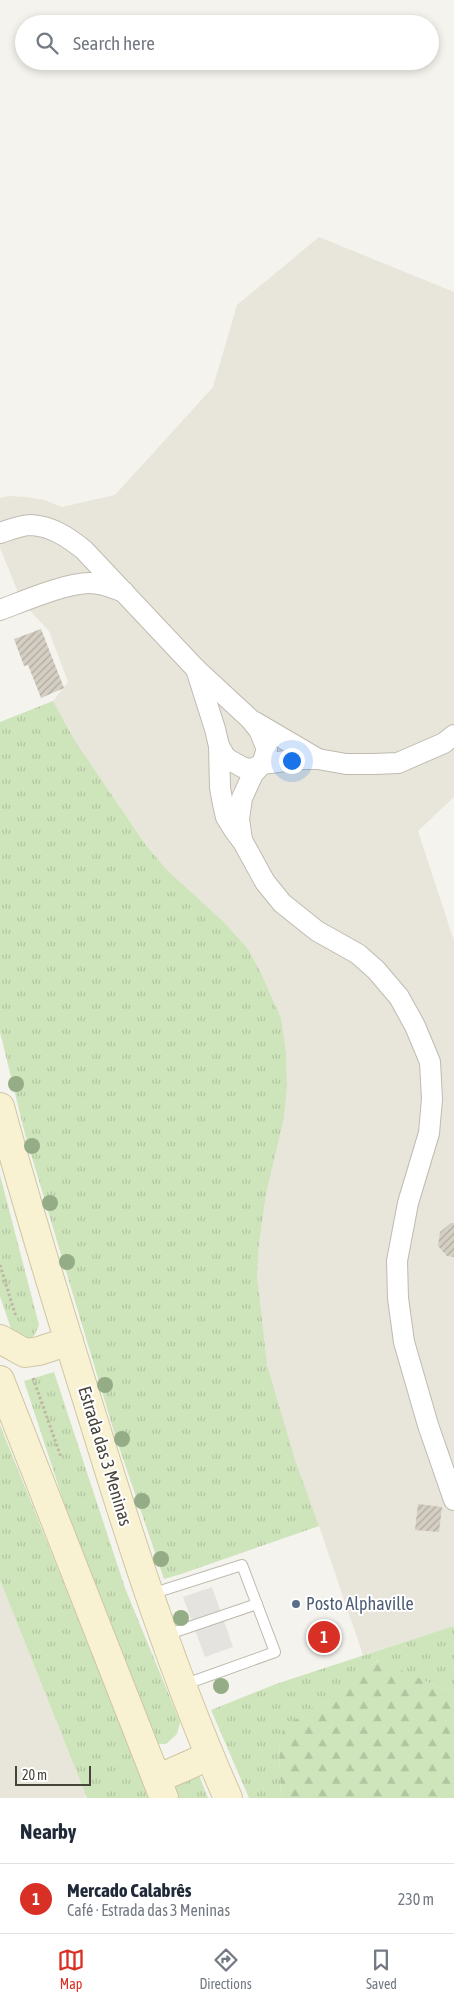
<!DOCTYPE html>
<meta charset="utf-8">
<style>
:root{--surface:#fff;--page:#f6f6f7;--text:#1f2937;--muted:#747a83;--line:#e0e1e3;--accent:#d93025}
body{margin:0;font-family:"Asap Condensed",sans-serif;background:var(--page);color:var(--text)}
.scale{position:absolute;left:15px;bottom:12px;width:76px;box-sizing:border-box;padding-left:5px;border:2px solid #48443b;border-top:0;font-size:14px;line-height:18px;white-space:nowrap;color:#48443b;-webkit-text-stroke:4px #fff;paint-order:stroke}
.you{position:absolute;left:291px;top:760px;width:18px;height:18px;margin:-12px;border:4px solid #fff;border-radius:50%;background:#1a73e8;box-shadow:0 0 0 8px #1a73e833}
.badge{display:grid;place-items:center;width:32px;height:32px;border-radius:50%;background:var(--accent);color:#fff;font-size:16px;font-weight:700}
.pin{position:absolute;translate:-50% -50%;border:2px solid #fff;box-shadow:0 1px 5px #0006}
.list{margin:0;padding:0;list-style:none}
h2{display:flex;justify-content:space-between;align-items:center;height:65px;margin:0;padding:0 20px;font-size:21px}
h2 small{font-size:16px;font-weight:400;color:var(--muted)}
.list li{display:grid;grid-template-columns:32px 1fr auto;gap:15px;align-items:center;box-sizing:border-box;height:70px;padding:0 20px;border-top:1px solid var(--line)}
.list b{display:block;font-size:19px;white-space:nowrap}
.list p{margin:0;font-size:16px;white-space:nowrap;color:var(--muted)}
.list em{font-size:16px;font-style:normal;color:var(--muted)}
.icon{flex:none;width:28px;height:28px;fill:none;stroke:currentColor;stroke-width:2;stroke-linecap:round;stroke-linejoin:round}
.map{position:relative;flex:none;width:454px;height:1798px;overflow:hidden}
.search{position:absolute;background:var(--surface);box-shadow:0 2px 8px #0003;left:15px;right:15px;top:15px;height:55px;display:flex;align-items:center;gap:12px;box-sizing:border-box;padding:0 18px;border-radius:28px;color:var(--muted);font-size:19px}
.sheet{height:135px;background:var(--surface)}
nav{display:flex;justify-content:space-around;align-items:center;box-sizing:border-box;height:70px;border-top:1px solid var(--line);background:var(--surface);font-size:14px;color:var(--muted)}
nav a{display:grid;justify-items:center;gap:2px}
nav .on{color:var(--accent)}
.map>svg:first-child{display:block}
.residential{fill:#e8e5db}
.grass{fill:url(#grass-tufts)}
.forest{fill:url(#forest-firs)}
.parking{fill:#e4e3e0}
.building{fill:url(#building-hatch)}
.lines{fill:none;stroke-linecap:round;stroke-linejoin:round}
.service-casing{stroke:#bfbbb0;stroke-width:12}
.minor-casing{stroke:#bfbbb0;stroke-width:22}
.secondary-casing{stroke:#cfc6a2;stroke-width:30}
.path{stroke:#bfb7a3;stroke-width:3;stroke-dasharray:2.5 2.5;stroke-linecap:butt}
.service{stroke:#fff;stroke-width:10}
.minor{stroke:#fff;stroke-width:20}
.secondary{stroke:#f9f2d2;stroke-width:28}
.tree{fill:#95ad87}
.service-dot{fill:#5c6f8a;stroke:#fff;stroke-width:2}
.labels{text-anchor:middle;stroke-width:4;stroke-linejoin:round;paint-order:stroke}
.street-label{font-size:18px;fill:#48443b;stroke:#fff}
.service-label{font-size:18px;fill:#4e5e75;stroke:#fff;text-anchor:start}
</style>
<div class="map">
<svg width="454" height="1798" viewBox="0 0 454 1798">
<defs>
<pattern id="grass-tufts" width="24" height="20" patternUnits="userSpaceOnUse" patternTransform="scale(1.25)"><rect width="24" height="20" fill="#cee4ba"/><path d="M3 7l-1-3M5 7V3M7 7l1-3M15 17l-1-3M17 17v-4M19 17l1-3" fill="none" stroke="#b2c5a1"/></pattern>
<pattern id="forest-firs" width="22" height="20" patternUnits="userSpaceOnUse" patternTransform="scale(1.25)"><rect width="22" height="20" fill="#cee4ba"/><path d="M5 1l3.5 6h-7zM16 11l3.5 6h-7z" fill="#b2c5a1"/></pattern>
<pattern id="building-hatch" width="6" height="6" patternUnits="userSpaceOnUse" patternTransform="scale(1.25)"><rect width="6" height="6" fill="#d5cfc3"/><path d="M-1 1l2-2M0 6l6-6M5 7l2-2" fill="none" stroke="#afaaa0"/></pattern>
</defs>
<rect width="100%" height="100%" fill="#f4f3ed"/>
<!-- residential -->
<g class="residential">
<path d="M 319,237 L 454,292 L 454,797 L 418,831 L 454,941 L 454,1627 L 450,1627 L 363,1655 L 319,1526 L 295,1460 L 275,1397 L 267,1365 L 260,1314 L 257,1277 L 259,1244 L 266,1194 L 284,1118 L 287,1087 L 286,1051 L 281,1018 L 261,973 L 248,949 L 225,923 L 167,870 L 145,844 L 75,741 L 53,701 L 68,682 L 49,631 L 22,602 L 0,548 L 0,498 L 9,496 L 26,497 L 44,500 L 62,507 L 115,495 L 213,387 L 237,305 Z"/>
<path d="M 0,1580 L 86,1796 L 84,1798 L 0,1798 Z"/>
</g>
<!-- grass -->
<g class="grass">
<path d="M 53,701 L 75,741 L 145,844 L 167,870 L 225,923 L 248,949 L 261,973 L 281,1018 L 286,1051 L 287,1087 L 284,1118 L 266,1194 L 259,1244 L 257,1277 L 267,1365 L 295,1460 L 319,1526 L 181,1574 L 164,1579 L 115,1435 L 25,1134 L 0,1032 L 0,722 Z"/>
<path d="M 0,1175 L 39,1325 L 34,1336 L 28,1339 L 12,1332 L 0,1296 Z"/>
<path d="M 54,1372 L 125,1588 L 180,1722 L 177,1734 L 166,1744 L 159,1744 L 154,1739 L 69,1518 L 24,1381 Z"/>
<path d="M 0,1425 L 150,1798 L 87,1798 L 0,1580 Z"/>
<path d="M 450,1627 L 454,1627 L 454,1694 L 378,1660 L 279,1742 L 281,1798 L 249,1798 L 211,1710 L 276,1684 Z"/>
<path d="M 199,1775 L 208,1798 L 175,1798 L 173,1785 Z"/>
</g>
<!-- forest -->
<path class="forest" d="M 379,1660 L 454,1694 L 454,1798 L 281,1798 L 279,1742 L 284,1728 Z"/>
<!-- parking -->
<path class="parking" d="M 212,1587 L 233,1647 L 205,1657 L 183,1597 Z"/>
<!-- building -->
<g class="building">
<path d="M 41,629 L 64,688 L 41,698 L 28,665 L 24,666 L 14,639 Z"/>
<path d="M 451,1223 L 454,1223 L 454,1257 L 447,1256 L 438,1246 L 440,1232 Z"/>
<path d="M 418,1504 L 442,1507 L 439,1532 L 415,1530 Z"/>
</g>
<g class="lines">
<defs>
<g id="service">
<path d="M 151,1594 L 242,1565 L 275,1652 L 183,1685"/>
<path d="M 166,1635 L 257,1604"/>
</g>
<g id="minor">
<path d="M 0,533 C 9,530 21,525 31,525 C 52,526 69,538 84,550 L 196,669 L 250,719 L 259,730 L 267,749 L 262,764 L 253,774 L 242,798 L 239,819 L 242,840"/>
<path d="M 0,610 C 24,601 65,583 90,583 C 102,583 113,588 124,592"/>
<path d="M 196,669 L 215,729 L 219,746 L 220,788 L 223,804 L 226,817 L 234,830 L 243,842 L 265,882 L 282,903 L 317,931 L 358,954 L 376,970 L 399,997 L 415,1026 L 430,1062 L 432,1099 L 429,1133 L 408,1203 L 397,1261 L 398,1298 L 404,1342 L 428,1425 L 454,1500"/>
<path d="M 255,722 L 318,759"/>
<path d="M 219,746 L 226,758 L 244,768 L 252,769 L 262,764 L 302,759 L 318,759 L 346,764 L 373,764 L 398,763 L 444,743 L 454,735"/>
</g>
<g id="secondary">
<path d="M 0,1107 C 29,1213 61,1317 94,1422 C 133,1549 174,1676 228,1798"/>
<path d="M 0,1339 L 25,1353 L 39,1351 L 69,1341"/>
<path d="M 0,1380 L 164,1798"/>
<path d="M 157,1779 L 209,1756"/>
</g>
</defs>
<!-- service casing -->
<use href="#service" class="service-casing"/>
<!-- minor casing -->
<use href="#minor" class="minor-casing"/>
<!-- secondary casing -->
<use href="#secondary" class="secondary-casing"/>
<!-- path -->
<g class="path">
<path d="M 0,1265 L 16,1317"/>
<path d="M 33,1378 L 61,1457"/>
</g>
<!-- service -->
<use href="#service" class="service"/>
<!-- minor -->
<use href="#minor" class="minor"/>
<!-- secondary -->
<use href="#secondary" class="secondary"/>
</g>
<!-- trees -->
<g class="tree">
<circle cx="16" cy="1084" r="8"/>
<circle cx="32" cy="1146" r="8"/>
<circle cx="50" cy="1203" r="8"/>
<circle cx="67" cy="1262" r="8"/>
<circle cx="105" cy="1385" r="8"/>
<circle cx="122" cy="1439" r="8"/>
<circle cx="142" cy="1501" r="8"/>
<circle cx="161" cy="1559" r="8"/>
<circle cx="181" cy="1618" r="8"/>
<circle cx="221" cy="1686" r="8"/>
</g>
<!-- markers -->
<circle class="service-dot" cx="296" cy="1604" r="5"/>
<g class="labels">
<!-- street labels -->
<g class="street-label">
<text transform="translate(105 1456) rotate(73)" y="6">Estrada das 3 Meninas</text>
</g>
<!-- service labels -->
<g class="service-label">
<text x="306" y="1610">Posto Alphaville</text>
</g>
</g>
</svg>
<div class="scale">20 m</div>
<div class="you"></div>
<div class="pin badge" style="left:324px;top:1637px">1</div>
<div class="search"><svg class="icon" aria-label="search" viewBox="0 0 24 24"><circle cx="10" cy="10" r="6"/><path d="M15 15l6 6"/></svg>Search here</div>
</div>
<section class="sheet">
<h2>Nearby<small></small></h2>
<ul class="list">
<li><span class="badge">1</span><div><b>Mercado Calabrês</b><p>Café · Estrada das 3 Meninas</p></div><em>230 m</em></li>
</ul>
</section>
<nav>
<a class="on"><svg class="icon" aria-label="map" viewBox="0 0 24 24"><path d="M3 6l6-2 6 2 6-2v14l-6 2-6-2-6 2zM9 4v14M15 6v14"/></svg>Map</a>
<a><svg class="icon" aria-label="directions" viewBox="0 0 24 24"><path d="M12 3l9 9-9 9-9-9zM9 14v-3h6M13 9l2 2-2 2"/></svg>Directions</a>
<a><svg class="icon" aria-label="saved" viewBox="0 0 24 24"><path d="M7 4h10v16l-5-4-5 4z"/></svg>Saved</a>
</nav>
